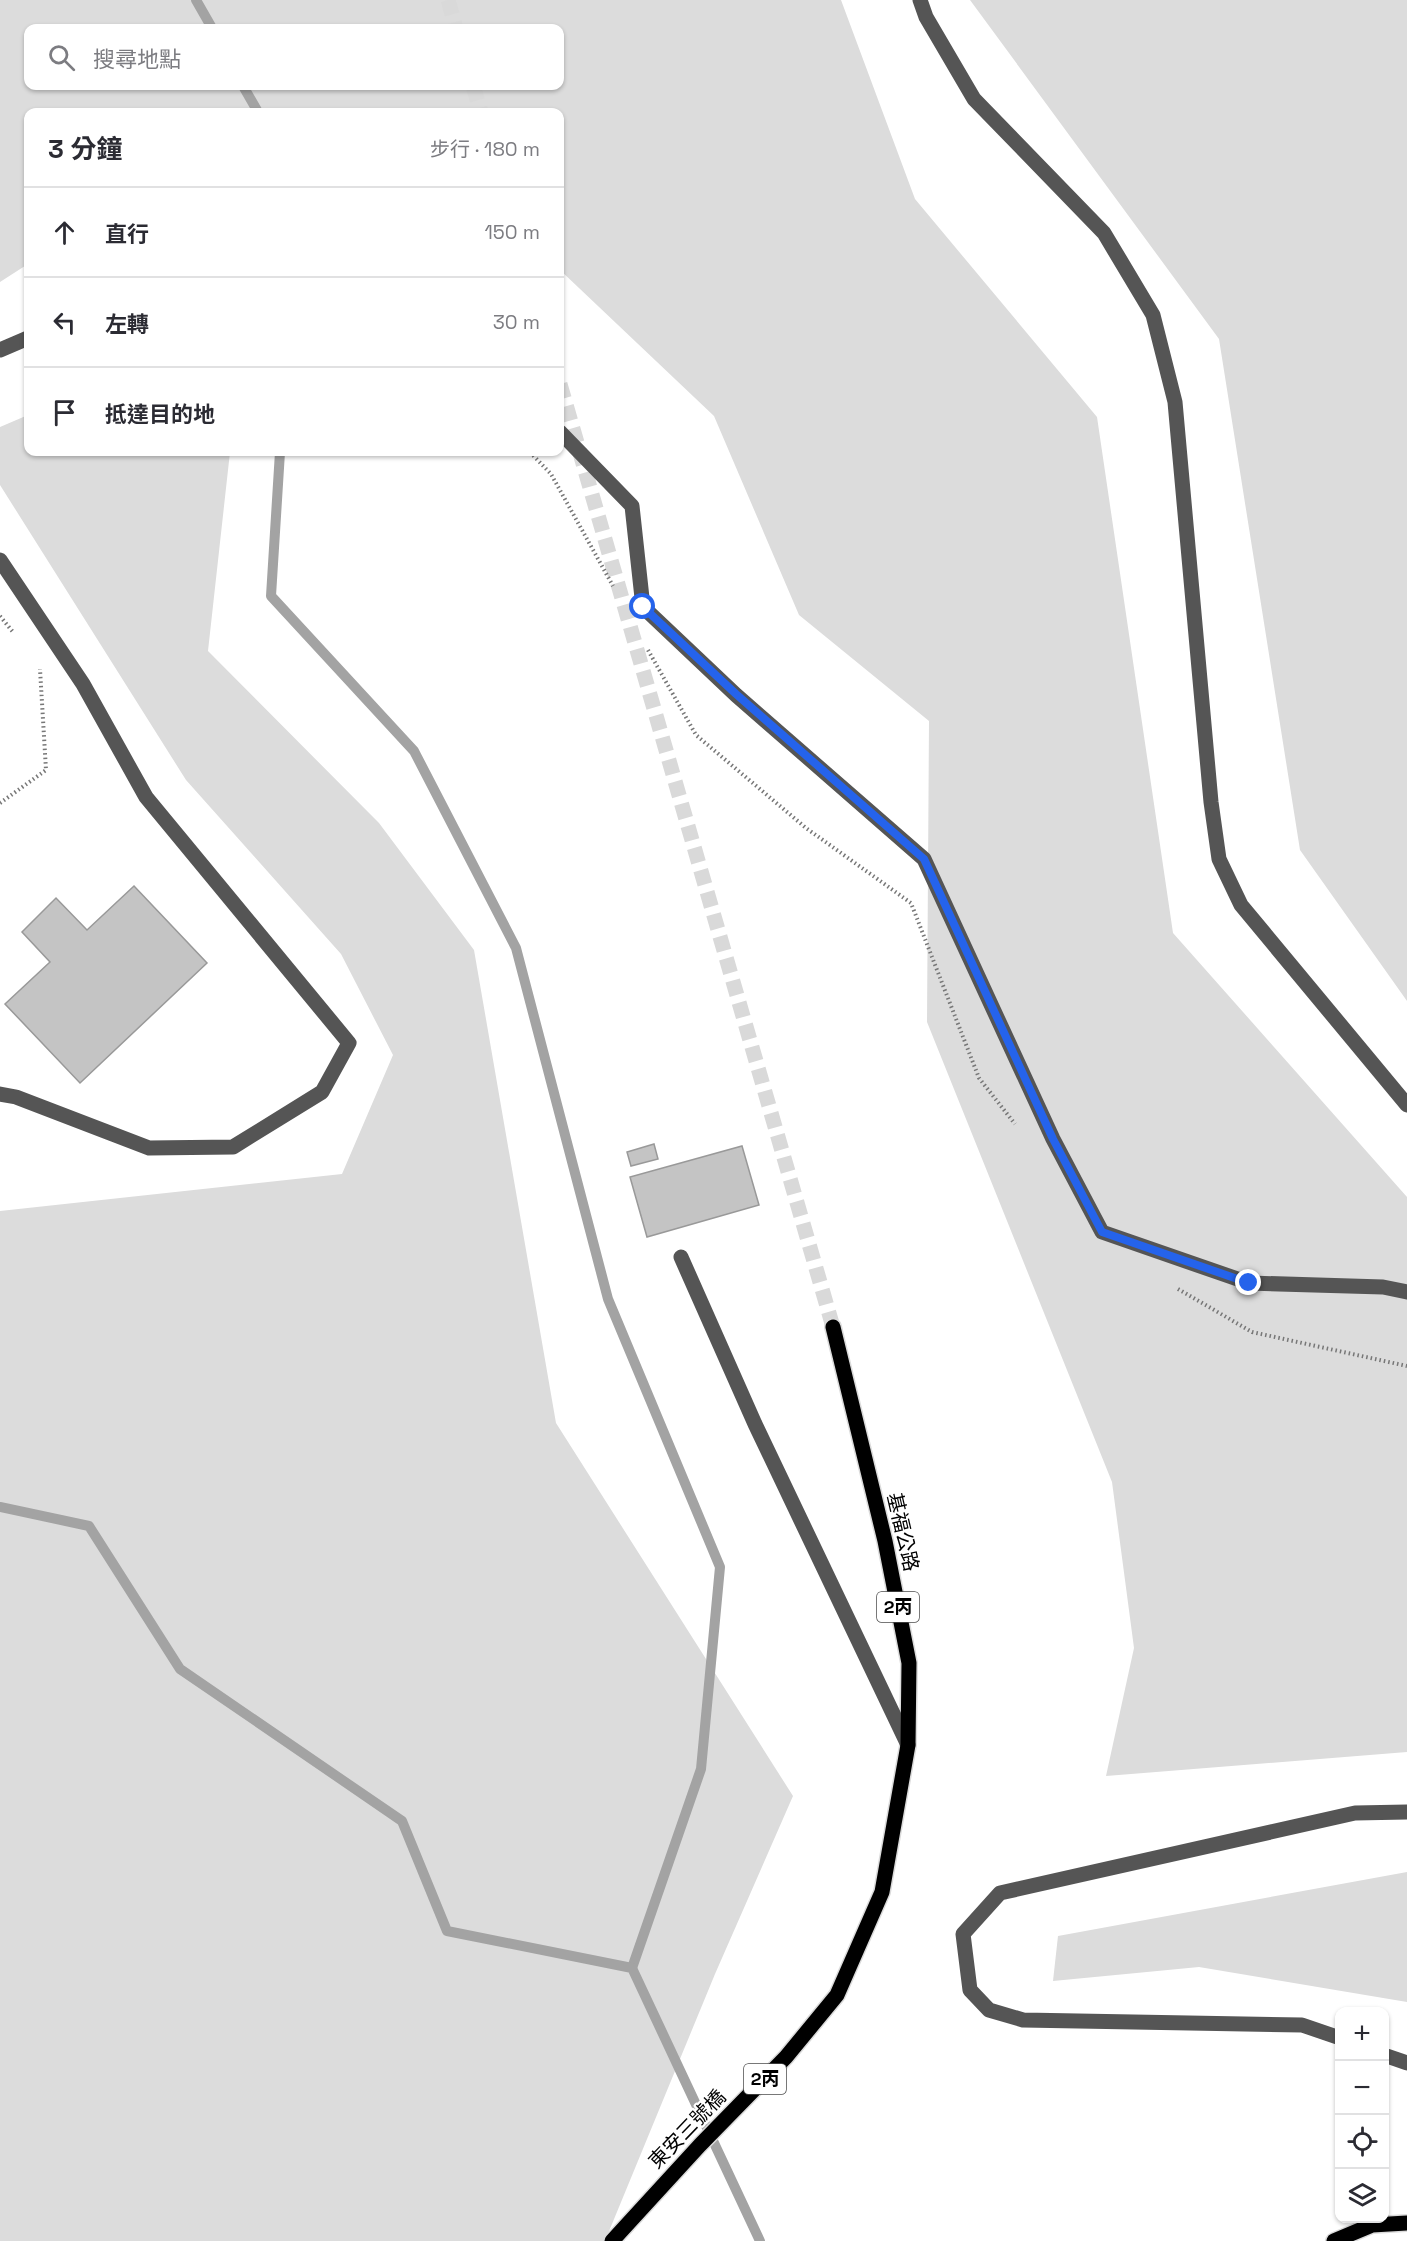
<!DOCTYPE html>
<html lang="zh-TW">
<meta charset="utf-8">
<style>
:root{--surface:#fff;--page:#f7f7f7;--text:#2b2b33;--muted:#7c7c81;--line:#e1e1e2}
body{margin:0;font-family:"Space Grotesk","Noto Sans TC",sans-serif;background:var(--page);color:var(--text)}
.controls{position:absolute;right:18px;bottom:18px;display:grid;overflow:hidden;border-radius:12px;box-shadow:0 2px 4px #0004}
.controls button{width:54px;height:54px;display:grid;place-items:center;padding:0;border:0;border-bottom:2px solid var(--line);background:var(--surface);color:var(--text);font:30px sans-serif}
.stop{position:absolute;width:18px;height:18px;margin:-14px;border:4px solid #2563eb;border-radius:50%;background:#fff}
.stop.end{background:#2563eb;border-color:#fff;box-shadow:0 2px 6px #0008}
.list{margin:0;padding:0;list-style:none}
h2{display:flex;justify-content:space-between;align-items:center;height:78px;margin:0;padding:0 24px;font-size:26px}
h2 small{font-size:20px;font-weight:400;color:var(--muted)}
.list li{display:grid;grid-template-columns:39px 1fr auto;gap:18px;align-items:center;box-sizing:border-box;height:90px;padding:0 24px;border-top:2px solid var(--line)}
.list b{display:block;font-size:22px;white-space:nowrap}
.list em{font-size:20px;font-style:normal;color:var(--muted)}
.icon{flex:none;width:33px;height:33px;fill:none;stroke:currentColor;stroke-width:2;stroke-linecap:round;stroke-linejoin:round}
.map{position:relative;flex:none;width:1407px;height:2241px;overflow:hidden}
.search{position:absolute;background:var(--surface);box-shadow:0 2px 4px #0004;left:24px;top:24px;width:540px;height:66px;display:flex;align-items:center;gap:15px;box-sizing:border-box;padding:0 21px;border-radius:12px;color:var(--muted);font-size:22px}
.panel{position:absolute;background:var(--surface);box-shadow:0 2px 4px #0004;left:24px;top:108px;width:540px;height:348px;border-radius:12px}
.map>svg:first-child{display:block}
.green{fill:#dcdcdc;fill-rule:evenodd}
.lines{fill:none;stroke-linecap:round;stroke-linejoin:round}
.stream{stroke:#a3a3a3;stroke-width:10}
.building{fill:#c4c4c4;stroke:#999;stroke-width:1.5}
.major-tunnel{stroke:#d9d9d9;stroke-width:15;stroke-dasharray:15 8;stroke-linecap:butt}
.major-casing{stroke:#dbdbdb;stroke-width:18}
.path{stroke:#777;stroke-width:4;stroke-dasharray:1.5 3;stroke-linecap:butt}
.minor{stroke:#555;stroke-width:15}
.major{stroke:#000;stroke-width:15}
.route{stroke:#2563eb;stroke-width:8}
.labels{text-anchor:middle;stroke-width:4.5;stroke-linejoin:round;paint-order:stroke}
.shield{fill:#fff;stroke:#4c4c4c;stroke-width:1.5}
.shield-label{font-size:18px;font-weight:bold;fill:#000}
.street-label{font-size:20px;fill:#000;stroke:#fff}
</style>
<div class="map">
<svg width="1407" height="2241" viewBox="0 0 1407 2241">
<rect width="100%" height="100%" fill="#fff"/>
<!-- green -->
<g class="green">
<path d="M 0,0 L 841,0 L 915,199 L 1097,417 L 1173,933 L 1407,1197 L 1407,1752 L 1106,1776 L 1134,1648 L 1112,1482 L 927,1022 L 929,721 L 799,615 L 714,416 L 560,270 L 560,112 L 28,112 L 28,264 L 0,282 ZM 28,28 L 560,28 L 560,86 L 28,86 Z"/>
<path d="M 970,0 L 1407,0 L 1407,1001 L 1300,850 L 1219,339 Z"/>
<path d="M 28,415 L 28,452 L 230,452 L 208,651 L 379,823 L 474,950 L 556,1423 L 793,1796 L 715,1974 L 605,2241 L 0,2241 L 0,1211 L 342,1174 L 393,1055 L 341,954 L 186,780 L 0,485 L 0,427 Z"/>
<path d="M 1407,1872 L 1407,2002 L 1199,1967 L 1053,1981 L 1058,1936 Z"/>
</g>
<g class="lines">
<!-- stream -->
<g class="stream">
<path d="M 196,0 L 212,28"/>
<path d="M 243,86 L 258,112"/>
<path d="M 280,452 L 271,596 L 414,751 L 516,948 L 608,1299 L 720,1567 L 701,1769 L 632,1968"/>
<path d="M 0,1507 L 89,1526 L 180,1669 L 402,1821 L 447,1931 L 632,1968 L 760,2241"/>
</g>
</g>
<!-- building -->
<g class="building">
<path d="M 134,886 L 207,963 L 80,1083 L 5,1004 L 50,962 L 22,932 L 56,898 L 87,930 Z"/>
<path d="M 654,1144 L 658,1159 L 631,1166 L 627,1152 Z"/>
<path d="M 742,1146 L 759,1205 L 647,1237 L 630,1177 Z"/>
</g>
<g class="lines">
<!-- major-tunnel -->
<g class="major-tunnel">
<path d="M 448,0 L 456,28"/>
<path d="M 473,86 L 481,112"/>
<path d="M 560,384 L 833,1327"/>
</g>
<defs>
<g id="major">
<path d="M 612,2241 L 700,2145 L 786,2057 L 837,1995 L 882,1892 L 908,1745 L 909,1663 L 885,1541 L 833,1327"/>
<path d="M 1334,2241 L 1372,2225 L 1407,2223"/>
</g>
</defs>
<!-- major casing -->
<use href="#major" class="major-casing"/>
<!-- path -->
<g class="path">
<path d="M 530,452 L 551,474 L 613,586"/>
<path d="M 0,616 L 13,632"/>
<path d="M 648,650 L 696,735 L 806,828 L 911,903 L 979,1078 L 1015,1124"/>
<path d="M 0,803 L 46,770 L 40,669"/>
<path d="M 1178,1289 L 1252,1332 L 1407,1366"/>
</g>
<!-- minor -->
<g class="minor">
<path d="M 920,0 L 926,17 L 974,99 L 1104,233 L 1153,315 L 1175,402 L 1211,802 L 1219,859 L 1241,905 L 1407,1105"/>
<path d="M 0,350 L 28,338"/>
<path d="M 560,432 L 632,506 L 643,607 L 736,695 L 924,859 L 1053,1139 L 1102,1232 L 1249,1283 L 1383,1287 L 1407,1292"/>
<path d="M 0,560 L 83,684 L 146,797 L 349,1043 L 322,1092 L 233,1147 L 149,1148 L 16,1097 L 0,1094"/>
<path d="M 681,1257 L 755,1424 L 908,1745"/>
<path d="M 1340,2038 L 1302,2025 L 1023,2020 L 989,2010 L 970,1990 L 963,1934 L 1000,1893 L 1355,1813 L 1407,1812"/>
<path d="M 1384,2055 L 1407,2063"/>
</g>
<!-- major -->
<use href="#major" class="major"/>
</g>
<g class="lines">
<!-- route -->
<path class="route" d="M 643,607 L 736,694 L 924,859 L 1053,1139 L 1102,1232 L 1249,1283"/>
</g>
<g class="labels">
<!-- shield labels -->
<g class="shield">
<rect x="877" y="1592" width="42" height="30" rx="4.5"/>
<rect x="744" y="2064" width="42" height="30" rx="4.5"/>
</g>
<g class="shield-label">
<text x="898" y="1613">2丙</text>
<text x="765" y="2085">2丙</text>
</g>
<!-- street labels -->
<g class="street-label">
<text transform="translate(903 1532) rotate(77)" y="7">基福公路</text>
<text transform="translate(687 2129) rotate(-46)" y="7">東安三號橋</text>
</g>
</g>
</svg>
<div class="controls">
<button>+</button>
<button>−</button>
<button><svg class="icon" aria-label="locate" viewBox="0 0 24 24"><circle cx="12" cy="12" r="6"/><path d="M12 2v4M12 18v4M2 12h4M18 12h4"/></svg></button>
<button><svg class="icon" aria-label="layers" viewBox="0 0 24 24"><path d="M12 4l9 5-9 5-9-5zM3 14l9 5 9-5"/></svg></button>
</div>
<div class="stop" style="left:643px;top:607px"></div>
<div class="stop end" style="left:1249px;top:1283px"></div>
<div class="search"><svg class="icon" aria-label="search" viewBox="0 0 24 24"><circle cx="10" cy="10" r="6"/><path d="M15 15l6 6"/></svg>搜尋地點</div>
<section class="panel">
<h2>3 分鐘<small>步行 · 180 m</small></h2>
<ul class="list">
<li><svg class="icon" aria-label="ahead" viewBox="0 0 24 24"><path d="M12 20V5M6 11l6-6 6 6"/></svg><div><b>直行</b></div><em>150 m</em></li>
<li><svg class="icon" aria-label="left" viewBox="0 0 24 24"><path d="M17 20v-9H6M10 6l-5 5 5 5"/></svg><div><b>左轉</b></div><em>30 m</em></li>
<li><svg class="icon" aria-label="arrive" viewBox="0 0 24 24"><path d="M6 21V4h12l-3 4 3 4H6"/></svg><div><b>抵達目的地</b></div></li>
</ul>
</section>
</div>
